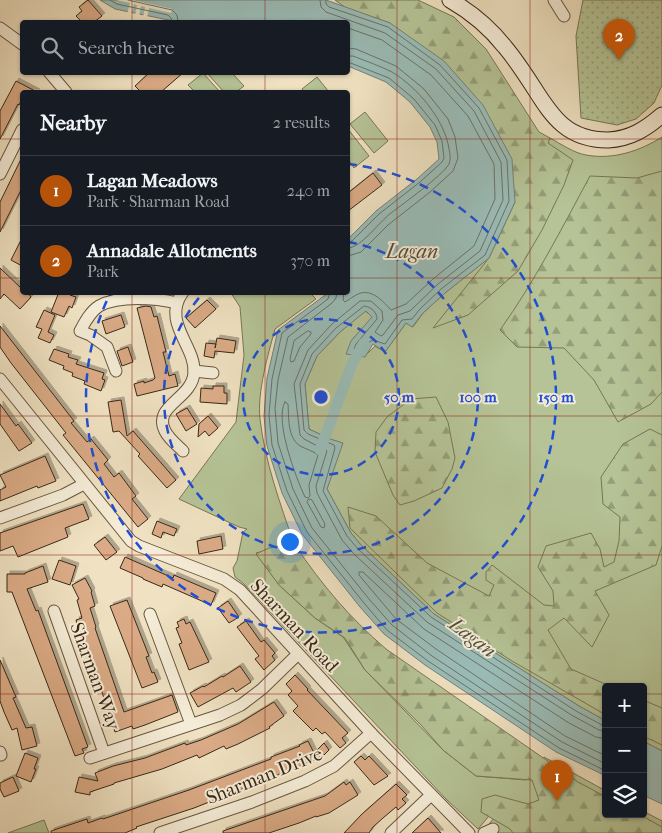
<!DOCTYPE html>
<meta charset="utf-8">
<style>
:root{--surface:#171b24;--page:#20242c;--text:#f1f3f6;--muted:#9ea1a6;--line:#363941;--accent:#b45309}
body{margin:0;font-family:"IM FELL French Canon",serif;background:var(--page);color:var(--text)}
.controls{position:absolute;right:15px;bottom:15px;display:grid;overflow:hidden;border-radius:5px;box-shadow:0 1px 4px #0004}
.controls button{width:45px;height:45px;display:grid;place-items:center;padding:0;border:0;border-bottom:1px solid var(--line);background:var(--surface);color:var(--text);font:25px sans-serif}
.you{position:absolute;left:289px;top:541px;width:18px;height:18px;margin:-12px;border:4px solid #fff;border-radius:50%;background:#1a73e8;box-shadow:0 0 0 8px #1a73e833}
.badge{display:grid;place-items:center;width:32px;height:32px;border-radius:50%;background:var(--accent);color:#fff;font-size:16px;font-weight:700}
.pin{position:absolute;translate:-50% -41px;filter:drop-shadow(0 1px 2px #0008)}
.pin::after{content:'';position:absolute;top:26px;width:18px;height:15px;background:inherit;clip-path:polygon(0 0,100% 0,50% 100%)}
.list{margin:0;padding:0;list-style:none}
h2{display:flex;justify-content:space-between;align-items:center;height:65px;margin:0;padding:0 20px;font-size:21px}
h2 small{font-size:16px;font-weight:400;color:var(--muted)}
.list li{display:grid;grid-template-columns:32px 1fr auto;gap:15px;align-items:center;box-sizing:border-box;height:70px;padding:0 20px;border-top:1px solid var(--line)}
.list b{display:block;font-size:19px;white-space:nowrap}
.list p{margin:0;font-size:16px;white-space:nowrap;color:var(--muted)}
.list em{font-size:16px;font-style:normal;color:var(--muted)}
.icon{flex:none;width:28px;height:28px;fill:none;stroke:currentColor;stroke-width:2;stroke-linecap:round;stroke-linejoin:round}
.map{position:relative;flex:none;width:662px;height:833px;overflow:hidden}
.search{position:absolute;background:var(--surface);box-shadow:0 1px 4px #0004;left:20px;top:20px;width:330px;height:55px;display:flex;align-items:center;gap:12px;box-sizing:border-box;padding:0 18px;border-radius:5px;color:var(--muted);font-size:19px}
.panel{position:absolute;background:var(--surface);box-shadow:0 1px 4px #0004;left:20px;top:90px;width:330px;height:205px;border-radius:5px}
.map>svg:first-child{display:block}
.green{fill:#b5c396;stroke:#787656}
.forest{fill:url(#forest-firs);stroke:#787656}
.garden{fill:url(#garden-dots);stroke:#787656}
.water{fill:#9abcb7;stroke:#748177}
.pier{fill:#efe1c1}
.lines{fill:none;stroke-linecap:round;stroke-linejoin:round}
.shore{stroke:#6a7267;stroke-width:1}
.canal{stroke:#9abcb7;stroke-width:11}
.building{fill:#daab86;stroke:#3a2917;filter:url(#shadow)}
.street-casing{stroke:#675742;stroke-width:13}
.secondary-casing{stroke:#3a2917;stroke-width:17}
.street{stroke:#f5ecd7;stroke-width:11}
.secondary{stroke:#f5ecd7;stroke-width:15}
.grid{fill:none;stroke:#8f2418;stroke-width:1;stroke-opacity:0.55}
.ring{fill:none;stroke:#1d4ed8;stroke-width:2.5;stroke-dasharray:9 6}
.labels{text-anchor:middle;stroke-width:4;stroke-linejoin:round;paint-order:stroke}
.street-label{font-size:19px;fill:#3a2917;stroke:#f5ecd7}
.water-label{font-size:20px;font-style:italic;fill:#524e3f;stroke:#f5ecd7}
.centre{fill:#1d4ed8;stroke:#f5ecd7;stroke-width:2.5}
.ring-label{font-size:15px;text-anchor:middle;font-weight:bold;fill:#1d4ed8;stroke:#f5ecd7;stroke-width:4;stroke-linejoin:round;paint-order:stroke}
</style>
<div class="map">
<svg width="662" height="833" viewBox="0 0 662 833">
<defs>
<pattern id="forest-firs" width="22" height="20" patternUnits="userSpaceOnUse" patternTransform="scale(1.25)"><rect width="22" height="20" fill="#b5c396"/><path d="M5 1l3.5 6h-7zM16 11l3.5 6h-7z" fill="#949e79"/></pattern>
<pattern id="garden-dots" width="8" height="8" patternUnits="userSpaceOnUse" patternTransform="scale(1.25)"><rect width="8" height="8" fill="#b5c396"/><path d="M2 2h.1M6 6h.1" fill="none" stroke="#949e79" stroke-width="1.8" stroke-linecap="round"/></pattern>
<filter id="shadow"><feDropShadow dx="3" dy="-3" stdDeviation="0" flood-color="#0004"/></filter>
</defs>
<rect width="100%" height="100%" fill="#efe1c1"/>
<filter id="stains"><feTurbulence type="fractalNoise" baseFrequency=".004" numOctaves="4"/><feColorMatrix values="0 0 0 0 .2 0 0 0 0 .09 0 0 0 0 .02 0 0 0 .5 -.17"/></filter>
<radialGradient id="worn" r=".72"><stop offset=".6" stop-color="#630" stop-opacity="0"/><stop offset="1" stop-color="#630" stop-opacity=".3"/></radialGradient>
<!-- green -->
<g class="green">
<path d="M 203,73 L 220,92 L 195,92 L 188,85 Z"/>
<path d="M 207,73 L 232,73 L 244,86 L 236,92 L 224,92 Z"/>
<path d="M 317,77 L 329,92 L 305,92 L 302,89 Z"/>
<path d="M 365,112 L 388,141 L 374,153 L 350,124 Z"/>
<path d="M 348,129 L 369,156 L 354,168 L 348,159 Z"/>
<path d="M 662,137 L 662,751 L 643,741 L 643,687 L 606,687 L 606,721 L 579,706 L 434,614 L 361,545 L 351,533 L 327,489 L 342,443 L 330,439 L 309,429 L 305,384 L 317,356 L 340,332 L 365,311 L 373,317 L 351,341 L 365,356 L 375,346 L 385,352 L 406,323 L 413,327 L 423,313 L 445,293 L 489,258 L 515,202 L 550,138 C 561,144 574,153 586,155 C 613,160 640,151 662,137 Z"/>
<path d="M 231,293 L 310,293 L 316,299 L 275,329 C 268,355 257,392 260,419 C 265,462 280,503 294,544 L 256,553 L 279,585 L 315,618 L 343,637 L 365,670 L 443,750 L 476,776 L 526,780 L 544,757 L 606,791 L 606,814 L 643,814 L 643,811 L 662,821 L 662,833 L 482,833 L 509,799 L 481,811 L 489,816 L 478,829 L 446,799 L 243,583 L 235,577 L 233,568 L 237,561 L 243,532 L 247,529 L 239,527 L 179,499 L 236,422 L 244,355 L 240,307 Z"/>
<path d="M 44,820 L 49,833 L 8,833 Z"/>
</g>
<!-- forest -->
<g class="forest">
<path d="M 335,0 L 418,0 L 454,17 L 486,49 L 539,132 L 550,138 L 548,143 L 573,160 L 564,185 L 542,230 L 518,271 L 468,315 L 433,328 L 489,258 L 515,202 L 390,23 L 346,8 Z"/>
<path d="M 662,171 L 661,340 L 662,392 L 651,404 L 618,422 L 594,380 L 564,348 L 517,347 L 500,330 C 535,281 562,228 590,176 L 637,178 Z"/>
<path d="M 436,397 L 448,422 L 455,458 L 452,469 L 442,488 L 414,501 L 400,505 L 393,495 L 375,452 L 376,432 L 387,417 L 411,399 Z"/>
<path d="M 650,429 L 662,435 L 662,546 L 656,565 L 595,591 L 609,615 L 592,647 L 564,618 L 548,630 L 571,669 L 612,687 L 606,687 L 606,715 L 512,661 L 437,613 L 350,528 L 348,507 L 376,516 L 427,563 L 489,596 L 494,585 L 486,580 L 486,572 L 492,565 L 544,605 L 554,606 L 553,591 L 538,567 L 546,546 L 591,533 L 600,549 L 604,567 L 614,562 L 619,541 L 620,517 L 603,504 L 601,477 L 623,444 Z"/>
<path d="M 295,545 C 322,585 349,617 386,649 L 578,782 L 606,797 L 606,814 L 639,814 L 662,827 L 662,833 L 513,833 L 510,829 L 481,812 L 482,799 L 495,795 L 528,804 L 539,800 L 532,780 L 476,776 L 443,750 L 421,725 L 365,670 L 345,638 L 315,618 L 279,585 L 256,554 L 269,548 Z"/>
<path d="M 643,700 L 662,708 L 662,745 L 643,736 Z"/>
</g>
<!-- garden -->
<path class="garden" d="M 583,0 L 662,0 L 662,85 L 654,103 L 636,119 L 617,125 L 581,118 L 576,36 Z"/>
<!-- water -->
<g class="water">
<path d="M 100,0 L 326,0 L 390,23 L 444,61 L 483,105 L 512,159 L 515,202 L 489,258 L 445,293 L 423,313 L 412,327 L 406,323 L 385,352 L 373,344 L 365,357 L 346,354 L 351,341 L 372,317 L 366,311 L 340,332 L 317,356 L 305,384 L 309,429 L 330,439 L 343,443 L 327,489 L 351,533 L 361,545 L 434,614 L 579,706 L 606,721 L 606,776 L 556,752 L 425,665 L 384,634 L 360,607 L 302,534 L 282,493 L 267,446 L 264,416 L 267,378 L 278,330 L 328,293 L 348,292 L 348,239 L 376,211 L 417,179 L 439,159 L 437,142 L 430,127 L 410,102 L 386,82 L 348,66 L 348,22 L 178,22 L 115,9 Z"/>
<path d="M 643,741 L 662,751 L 662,804 L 643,795 Z"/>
</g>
<!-- pier -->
<path class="pier" d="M 116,0 L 133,0 L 172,9 L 171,13 L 149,8 L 147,18 L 143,17 L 145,7 L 141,6 L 139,17 L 135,16 L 137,5 L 134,4 L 131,15 L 127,14 L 130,3 Z"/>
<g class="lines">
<!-- shore -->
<g class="shore">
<path d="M 110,0 L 117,4 L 168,15 L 171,18 L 172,22"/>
<path d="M 128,0 L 172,10 L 177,15 L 178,22"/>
<path d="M 320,0 L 321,7 L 326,12 L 385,33 L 436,69 L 474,111 L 501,162 L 503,200 L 480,251 L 438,284 L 410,311 L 398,315 L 383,335 L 381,336 L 375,332 L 383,320 L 382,311 L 371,301 L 360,301 L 332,324 L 308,350 L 294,384 L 300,435 L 304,439 L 327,451 L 316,486 L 317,493 L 342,540 L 354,554 L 427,622 L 573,716 L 599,730 L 606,731"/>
<path d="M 326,0 L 326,4 L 329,7 L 388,27 L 440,65 L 479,108 L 507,160 L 509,201 L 485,255 L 441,289 L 420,309 L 412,319 L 402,320 L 385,344 L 373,340 L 369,342 L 362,351 L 354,349 L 356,344 L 377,319 C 377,312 371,307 364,306 L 336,328 L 312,354 L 300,384 L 304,430 L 308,434 L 334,445 L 335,448 L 323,491 L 347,536 L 358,549 L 431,617 L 576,711 L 602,725 L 606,725"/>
<path d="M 348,48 L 356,49 L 396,66 L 424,89 L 448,119 L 455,137 L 458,158 L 453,171 L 430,192 L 388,225 L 361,252 L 348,256"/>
<path d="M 348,56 L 353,56 C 366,61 380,66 392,72 C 417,87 445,120 449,149 C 450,154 451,159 449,164 C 441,177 404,203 391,213 C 379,222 361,248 348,248"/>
<path d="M 348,62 L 389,78 L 414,99 L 435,125 L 442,141 L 444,158 L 442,162 L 420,182 L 379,214 L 352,241 L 348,242"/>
<path d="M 330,292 L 328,299 L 282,333 L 272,379 L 269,415 L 272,445 L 287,491 L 307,532 L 364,603 L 387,630 L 428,661 L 559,748 L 606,771"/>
<path d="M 337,292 L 336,298 L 332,303 L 288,337 L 278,380 L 275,408 L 278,443 L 293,489 L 312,528 L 369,599 L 392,625 L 432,656 L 562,742 L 606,764"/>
<path d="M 344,292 L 343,300 L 345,302 C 349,300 352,297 356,295 C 370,287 382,300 391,310 L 406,304 L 433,279 L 474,246 L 495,199 L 494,164 L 468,116 L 431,75 L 382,40 L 348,28"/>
<path d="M 308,331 L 311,332 L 311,334 L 300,347 L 294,361 L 291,362 L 290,359 L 294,341 Z"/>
<path d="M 285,402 L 288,404 C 289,417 287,437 300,446 C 306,449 313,451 318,455 L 309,485 L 310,496 L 308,498 L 305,497 C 296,478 274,420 285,402 Z"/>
<path d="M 309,499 L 312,500 L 325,524 L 324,528 L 321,527 L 307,502 Z"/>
<path d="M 606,739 L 596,737 L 569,723 L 424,629 L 363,572 L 359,572 L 359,575 L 396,619 L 436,649 L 565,736 L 606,756"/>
</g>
<!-- canal -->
<path class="canal" d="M 320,450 L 352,364 L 364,343"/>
</g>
<!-- building -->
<g class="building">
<path d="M 88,0 L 102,16 L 94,22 L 82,22 L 76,16 L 82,11 L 79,7 Z"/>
<path d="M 150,72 L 184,72 L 161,92 L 141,92 L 135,86 Z"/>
<path d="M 16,81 L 37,92 L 22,92 L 22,99 L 19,105 L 18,104 L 0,139 L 0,111 Z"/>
<path d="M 22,157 L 22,188 L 0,232 L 0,202 Z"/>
<path d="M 373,173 L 382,185 L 348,211 L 348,193 Z"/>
<path d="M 22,238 L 22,266 L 11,260 Z"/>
<path d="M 0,268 L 22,289 L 22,292 L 27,292 L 31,297 L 20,309 L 4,294 L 0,299 Z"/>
<path d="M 59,292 L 71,292 L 70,295 L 76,297 L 72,308 L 69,306 L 64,317 L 51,312 Z"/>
<path d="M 207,300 L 216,309 L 195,328 L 186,318 Z"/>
<path d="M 146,306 L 151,307 L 154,317 L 157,316 L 166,352 L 163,352 L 169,376 L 175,374 L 178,386 L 137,396 L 134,384 L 144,381 L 144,383 L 153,380 L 155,378 L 137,308 Z"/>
<path d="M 44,310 L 55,315 L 48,332 L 54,335 L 50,343 L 38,338 L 42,329 L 36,327 Z"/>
<path d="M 121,315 L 125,327 L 106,334 L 102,321 Z"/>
<path d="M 0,326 L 74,421 L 71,423 L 87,442 L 91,439 L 108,460 L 104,464 L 114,477 L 119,473 L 136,496 L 132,499 L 148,519 L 138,527 L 63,435 L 66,433 L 11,363 L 0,347 Z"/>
<path d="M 217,338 L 236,341 L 234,353 L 215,351 L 214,358 L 204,356 L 206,343 L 216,344 L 215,348 Z"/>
<path d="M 128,347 L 133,362 L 122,366 L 117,351 Z"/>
<path d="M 54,349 L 69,354 L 68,357 L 78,360 L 76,364 L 104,373 L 102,379 L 105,380 L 101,391 L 84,384 L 85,381 L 72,376 L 73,373 L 63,369 L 64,366 L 49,360 Z"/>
<path d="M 213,386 L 224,386 L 224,393 L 227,393 L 227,404 L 200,402 L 201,388 L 213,389 Z"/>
<path d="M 121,400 L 127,436 L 133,431 L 176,480 L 167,488 L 138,456 L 140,454 L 119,431 L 113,432 L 108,402 Z"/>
<path d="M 0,404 L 16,426 L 18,424 L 32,443 L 19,451 L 0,424 Z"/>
<path d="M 187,408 L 197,424 L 186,431 L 176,414 Z"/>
<path d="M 208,416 L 218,428 L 209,436 L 205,431 L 198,437 L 199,424 Z"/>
<path d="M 45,456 L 56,481 L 38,488 L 37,486 L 0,501 L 0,490 L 6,487 L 0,475 Z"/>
<path d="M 83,504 L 89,519 L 65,528 L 68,537 L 18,557 L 13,546 L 0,551 L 0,533 Z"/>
<path d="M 157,521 L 177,529 L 174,536 L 163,532 L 161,538 L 152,534 Z"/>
<path d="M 221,536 L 223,549 L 199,554 L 197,541 Z"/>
<path d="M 105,537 L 117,552 L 106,560 L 94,545 Z"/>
<path d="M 125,557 L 173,578 L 174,575 L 216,593 L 211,605 L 163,584 L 162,587 L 143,579 L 143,578 L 120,568 Z"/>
<path d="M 59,560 L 76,566 L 70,585 L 52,579 Z"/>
<path d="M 43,566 L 48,582 L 27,589 L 36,611 L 38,610 L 88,747 L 82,749 L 84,753 L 75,756 L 12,592 L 7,592 L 7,574 L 25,574 L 25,573 Z"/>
<path d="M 85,578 L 92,591 L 91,592 L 95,606 L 90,608 L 96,627 L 95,628 L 124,712 L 172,695 L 178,712 L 145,725 L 133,729 L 132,726 L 115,732 L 100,686 L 98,687 L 83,644 L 82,644 L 76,620 L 82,618 L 77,600 L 79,599 L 72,585 Z"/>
<path d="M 127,600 L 149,656 L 146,657 L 152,673 L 154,672 L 158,682 L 142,688 L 110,606 Z"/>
<path d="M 228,601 L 239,617 L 229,623 L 218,608 Z"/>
<path d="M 184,619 L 186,624 L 190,622 L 209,662 L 189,670 L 179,644 L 182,643 L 176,628 L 179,627 L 177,622 Z"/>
<path d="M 246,621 L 261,642 L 264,640 L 275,653 L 272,656 L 275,660 L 264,670 L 255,659 L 259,656 L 237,627 Z"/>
<path d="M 0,660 L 16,697 L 13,698 L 26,728 L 32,727 L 37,746 L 22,750 L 17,728 L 12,730 L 4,712 L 0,701 Z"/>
<path d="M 240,666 L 251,682 L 236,692 L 233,688 L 198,707 L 190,693 L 203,686 L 204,687 L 222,676 L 223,677 Z"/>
<path d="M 295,675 L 308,689 L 307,690 L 348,733 L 342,738 L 346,743 L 340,748 L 325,732 L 322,734 L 316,728 L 313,731 L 293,711 L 298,706 L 288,695 L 292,691 L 286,684 Z"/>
<path d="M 274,702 L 284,716 L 269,727 L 270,728 L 238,744 L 226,749 L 224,746 L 199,758 L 197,755 L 162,769 L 114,783 L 114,784 L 90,792 L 90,795 L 75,792 L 79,777 L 98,781 L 95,773 L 113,766 L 145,758 L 185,743 L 186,745 L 201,740 L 238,724 Z"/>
<path d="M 308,741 L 314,753 L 324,743 L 329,750 L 324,755 L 303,765 L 194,808 L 136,827 L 137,828 L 125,833 L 51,833 L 51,831 L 87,819 L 88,823 L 102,818 L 103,819 L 189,790 L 271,759 L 271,757 L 300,746 L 299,745 Z"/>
<path d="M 25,753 L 38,758 L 34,769 L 36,769 L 31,782 L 16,776 Z"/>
<path d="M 361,756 L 365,760 L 369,756 L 388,776 L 374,785 L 354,762 Z"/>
<path d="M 13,777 L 19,791 L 4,797 L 0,789 L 0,783 Z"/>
<path d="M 344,782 L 346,785 L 350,782 L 358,795 L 329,813 L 316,817 L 316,816 L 299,823 L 269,833 L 223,833 L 223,831 L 325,796 Z"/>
<path d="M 396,784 L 407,795 L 402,799 L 406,803 L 398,810 L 396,807 L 383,818 L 373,827 L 369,833 L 344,833 L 362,814 Z"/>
<path d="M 428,818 L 441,833 L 412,833 Z"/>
</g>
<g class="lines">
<defs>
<g id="street">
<path d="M 554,0 L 564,16"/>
<path d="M 0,28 L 22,44"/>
<path d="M 49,72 L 66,92"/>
<path d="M 0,174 L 22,130"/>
<path d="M 116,371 L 107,347 L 90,335 L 80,331 C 85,322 90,312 99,306 C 119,295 156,298 177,303"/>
<path d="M 194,371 L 213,373"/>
<path d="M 0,379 L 131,541 L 139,546 L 224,579 L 240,590 L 371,733 L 469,833"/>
<path d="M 183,451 C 177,445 169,439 165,431 C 152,406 192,399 194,373 C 196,346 161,322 183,292"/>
<path d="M 0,518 L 63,495 L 84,484"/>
<path d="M 54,611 L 104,753"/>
<path d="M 150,614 L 191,724"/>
<path d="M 0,752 L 1,755"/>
<path d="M 90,758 L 220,715 L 241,705 L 262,689 L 298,654"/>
<path d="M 160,833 L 252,802 L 305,781 L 334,766 L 371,733"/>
<path d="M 391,833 L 431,795"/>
<path d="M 484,833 L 493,829"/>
</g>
<path id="secondary" d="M 450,0 C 471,12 490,28 505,47 C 516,60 525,74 534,88 C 553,118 568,140 608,140 C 630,139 646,129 662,115"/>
</defs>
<!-- street casing -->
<use href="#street" class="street-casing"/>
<!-- secondary casing -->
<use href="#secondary" class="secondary-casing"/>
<!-- street -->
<use href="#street" class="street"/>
<!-- secondary -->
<use href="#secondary" class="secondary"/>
</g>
<!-- grid -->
<path class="grid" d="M 132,0 L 132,22M 265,0 L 265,22M 397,0 L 397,833M 530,0 L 530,833M 132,72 L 132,92M 265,72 L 265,92M 0,139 L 22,139M 348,139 L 662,139M 0,278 L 22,278M 348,278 L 662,278M 132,292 L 132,833M 265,292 L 265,833M 0,416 L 662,416M 0,555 L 662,555M 0,694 L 606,694M 643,694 L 662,694"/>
<!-- distance rings -->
<g class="ring">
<circle cx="321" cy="397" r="78"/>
<path d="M348 242A157 157 0 1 1 203 293"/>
<path d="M348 164A235 235 0 1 1 110 294"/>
</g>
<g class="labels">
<!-- street labels -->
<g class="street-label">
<text transform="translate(295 625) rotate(47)" y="7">Sharman Road</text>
<text transform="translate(96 676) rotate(70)" y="7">Sharman Way</text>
<text transform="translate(264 775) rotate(-22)" y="7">Sharman Drive</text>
</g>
<!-- water labels -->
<g class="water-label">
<text x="412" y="258">Lagan</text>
<text transform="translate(473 637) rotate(37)" y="7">Lagan</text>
</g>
</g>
<circle cx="321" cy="397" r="8" class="centre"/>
<g class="ring-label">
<text x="399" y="402">50 m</text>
<text x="478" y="402">100 m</text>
<text x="556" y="402">150 m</text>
</g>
<rect width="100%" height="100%" filter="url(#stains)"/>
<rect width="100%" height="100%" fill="url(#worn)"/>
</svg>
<div class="controls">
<button>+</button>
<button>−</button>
<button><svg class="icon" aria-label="layers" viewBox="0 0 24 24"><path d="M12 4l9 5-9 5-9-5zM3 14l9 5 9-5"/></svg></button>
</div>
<div class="you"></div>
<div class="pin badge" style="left:557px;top:801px">1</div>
<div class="pin badge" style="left:619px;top:60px">2</div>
<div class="search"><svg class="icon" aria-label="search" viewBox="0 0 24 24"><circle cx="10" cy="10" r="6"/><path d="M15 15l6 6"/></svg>Search here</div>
<section class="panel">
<h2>Nearby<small>2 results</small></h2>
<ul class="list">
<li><span class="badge">1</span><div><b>Lagan Meadows</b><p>Park · Sharman Road</p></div><em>240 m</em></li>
<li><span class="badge">2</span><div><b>Annadale Allotments</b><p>Park</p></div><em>370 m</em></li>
</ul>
</section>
</div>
